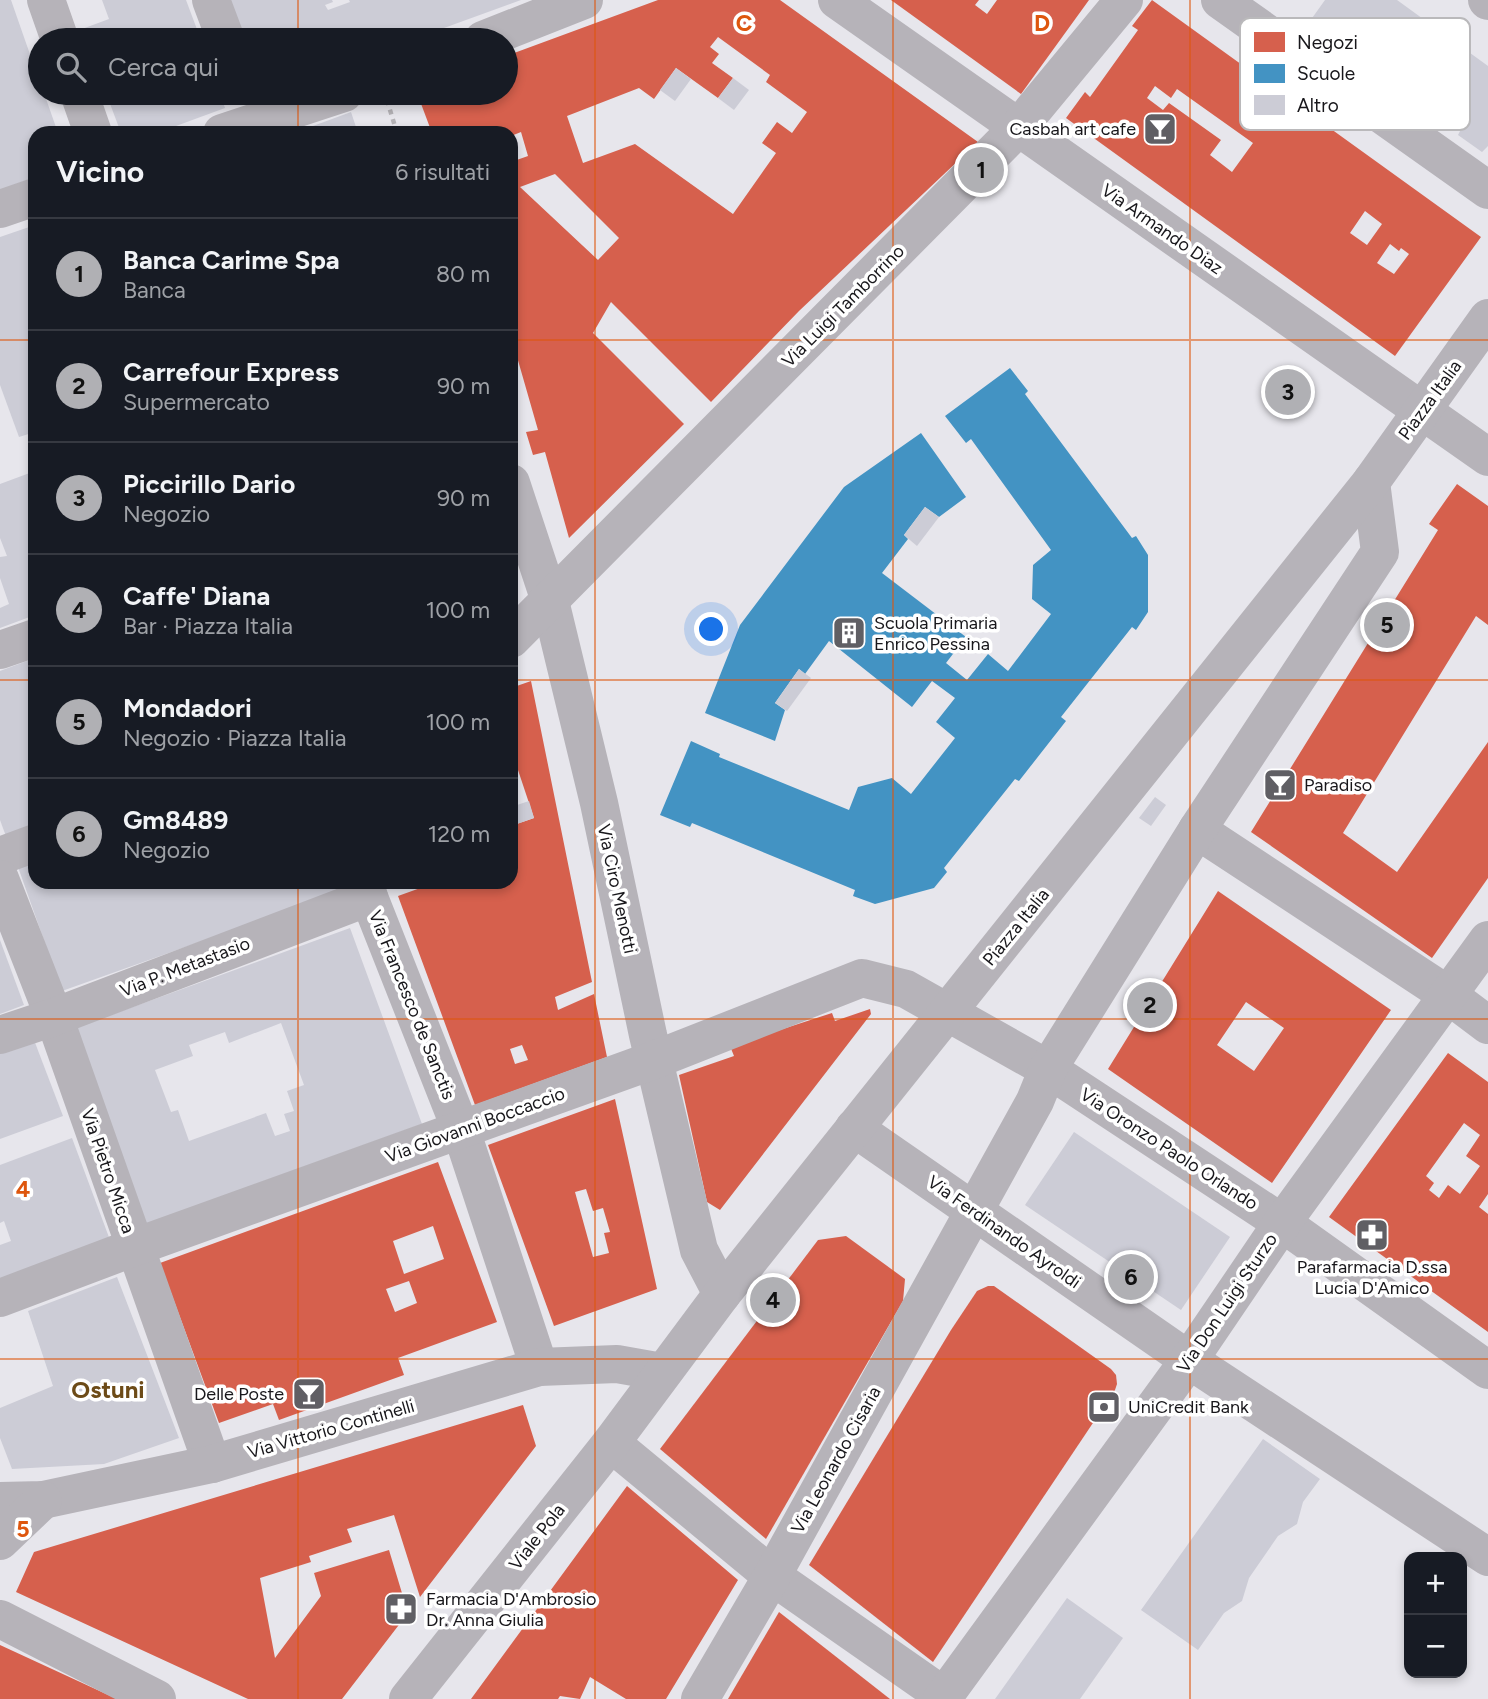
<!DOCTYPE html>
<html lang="it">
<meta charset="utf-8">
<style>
:root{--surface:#171b24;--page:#242831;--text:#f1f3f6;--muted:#9ea1a6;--line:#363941;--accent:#b0b0b4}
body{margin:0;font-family:Figtree,sans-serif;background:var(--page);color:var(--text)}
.controls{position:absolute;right:21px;bottom:21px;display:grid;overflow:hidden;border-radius:14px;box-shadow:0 4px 10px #0003}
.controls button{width:63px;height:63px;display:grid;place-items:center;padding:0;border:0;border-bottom:2px solid var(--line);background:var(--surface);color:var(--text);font:35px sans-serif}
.you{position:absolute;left:712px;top:630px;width:24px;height:24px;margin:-18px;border:5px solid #fff;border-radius:50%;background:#1a73e8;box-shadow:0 0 0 10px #1a73e833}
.badge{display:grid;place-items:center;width:46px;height:46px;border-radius:50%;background:var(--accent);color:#111;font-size:23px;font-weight:700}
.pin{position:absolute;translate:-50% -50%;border:4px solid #fff;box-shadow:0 2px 7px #0006}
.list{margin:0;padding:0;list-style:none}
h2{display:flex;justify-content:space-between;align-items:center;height:91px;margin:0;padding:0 28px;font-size:30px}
h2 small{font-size:23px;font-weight:400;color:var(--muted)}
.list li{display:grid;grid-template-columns:46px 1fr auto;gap:21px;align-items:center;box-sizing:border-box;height:112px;padding:0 28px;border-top:2px solid var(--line)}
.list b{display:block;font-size:26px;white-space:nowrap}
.list p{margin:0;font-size:23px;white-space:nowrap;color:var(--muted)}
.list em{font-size:23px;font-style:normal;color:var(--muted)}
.icon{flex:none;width:38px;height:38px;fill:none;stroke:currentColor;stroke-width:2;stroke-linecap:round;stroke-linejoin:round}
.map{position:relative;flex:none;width:1488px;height:1699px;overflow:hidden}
.search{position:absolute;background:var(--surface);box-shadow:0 4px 10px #0003;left:28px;top:28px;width:490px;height:77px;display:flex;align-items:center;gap:18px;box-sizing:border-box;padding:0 24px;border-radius:38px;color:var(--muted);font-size:26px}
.panel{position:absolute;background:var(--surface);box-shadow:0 4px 10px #0003;left:28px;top:126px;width:490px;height:763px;border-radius:21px}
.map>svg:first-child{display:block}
.shops{fill:#d6604d;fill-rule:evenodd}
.schools{fill:#4393c3}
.building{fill:#ccccd6;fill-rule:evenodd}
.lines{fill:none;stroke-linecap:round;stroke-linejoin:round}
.path{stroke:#b4b2b6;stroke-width:4.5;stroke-dasharray:5 5;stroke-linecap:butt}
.minor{stroke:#b6b3b9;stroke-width:38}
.tertiary{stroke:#b6b3b9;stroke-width:38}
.grid{fill:none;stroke:#de560d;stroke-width:2;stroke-opacity:0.55}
.labels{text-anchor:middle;stroke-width:7;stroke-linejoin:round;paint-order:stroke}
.poi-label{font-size:18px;fill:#18171b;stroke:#fff;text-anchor:start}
.street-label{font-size:18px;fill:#18171b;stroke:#fff}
.district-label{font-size:24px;font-weight:bold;fill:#6d4b18;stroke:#fff}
.key{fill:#fff;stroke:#bab9bb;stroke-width:2}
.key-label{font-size:19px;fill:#18171b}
.grid-label{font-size:23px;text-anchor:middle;font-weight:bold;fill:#de560d;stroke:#fff;stroke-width:7;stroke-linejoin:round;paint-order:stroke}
</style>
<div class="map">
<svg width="1488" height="1699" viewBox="0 0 1488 1699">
<rect width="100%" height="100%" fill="#e7e6ec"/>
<!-- shops -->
<g class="shops">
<path d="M 658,0 L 780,0 L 978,142 L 799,311 L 711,402 L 611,302 L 593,333 L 684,424 L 569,538 L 545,452 L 533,455 L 526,432 L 538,430 L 511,336 L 511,162 L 528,156 L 521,132 L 511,136 L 511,133 L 432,133 L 417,93 L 506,93 L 506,56 ZM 718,37 L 770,75 L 766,82 L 807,112 L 792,133 L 777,122 L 762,143 L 776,153 L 733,214 L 635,144 L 583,163 L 567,116 L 639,88 L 654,99 L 676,68 L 718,98 L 733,78 L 712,63 L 719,54 L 710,47 ZM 555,174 L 619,238 L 598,260 L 520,187 Z"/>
<path d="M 891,0 L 979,0 L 975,5 L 987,14 L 997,0 L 1089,0 L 1021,94 Z"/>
<path d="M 1152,0 L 1481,237 L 1395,356 L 1066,118 L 1085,92 L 1090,97 L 1138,30 L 1132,26 ZM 1155,86 L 1171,98 L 1177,89 L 1253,143 L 1232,172 L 1210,155 L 1221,140 L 1169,103 L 1163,110 L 1147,98 ZM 1365,211 L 1382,224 L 1367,245 L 1350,233 ZM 1390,244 L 1399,251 L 1401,248 L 1409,254 L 1394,274 L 1377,263 Z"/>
<path d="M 1457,484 L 1488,506 L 1488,625 L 1476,616 L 1343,833 L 1397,872 L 1488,742 L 1488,878 L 1432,958 L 1251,832 L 1438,530 L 1429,524 Z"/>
<path d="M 531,681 L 592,982 L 555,997 L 558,1010 L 594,994 L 607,1057 L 475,1105 L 398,896 L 437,882 L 511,882 L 511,826 L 534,818 L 515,761 L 511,762 L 511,688 ZM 522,1045 L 528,1060 L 515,1064 L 510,1049 Z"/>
<path d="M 1218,891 L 1391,1010 L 1272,1183 L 1108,1069 ZM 1246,1002 L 1284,1028 L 1254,1071 L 1217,1045 Z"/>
<path d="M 870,1009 L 871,1014 L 720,1210 L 707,1202 L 679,1075 L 734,1056 L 730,1046 L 832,1013 L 835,1021 Z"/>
<path d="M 1448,1053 L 1488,1082 L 1488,1194 L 1479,1207 L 1488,1214 L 1488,1332 L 1329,1217 ZM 1464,1123 L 1480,1135 L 1466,1156 L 1480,1166 L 1460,1194 L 1448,1185 L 1439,1198 L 1429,1190 L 1434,1183 L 1426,1176 Z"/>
<path d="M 615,1099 L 657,1289 L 554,1326 L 488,1145 ZM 586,1189 L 593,1211 L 603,1208 L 610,1232 L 604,1233 L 609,1253 L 593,1257 L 575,1192 Z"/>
<path d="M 438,1162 L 497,1322 L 398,1358 L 404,1375 L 279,1420 L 273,1404 L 219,1423 L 160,1263 ZM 433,1226 L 444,1259 L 404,1274 L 393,1241 ZM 409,1281 L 417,1303 L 395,1312 L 386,1289 Z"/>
<path d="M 846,1236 L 905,1279 L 903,1301 L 766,1539 L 660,1449 L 818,1240 Z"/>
<path d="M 988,1286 L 994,1286 L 1111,1369 L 1116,1375 L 1117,1384 L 1115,1390 L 933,1662 L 809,1565 L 951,1330 L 977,1291 Z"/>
<path d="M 523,1405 L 536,1446 L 420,1597 L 394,1515 L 347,1529 L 352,1542 L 309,1556 L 311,1562 L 260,1578 L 275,1658 L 321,1596 L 314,1573 L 389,1550 L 408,1613 L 342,1699 L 248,1699 L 16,1592 L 34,1552 Z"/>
<path d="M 627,1486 L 738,1580 L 666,1699 L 626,1699 L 590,1677 L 580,1699 L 560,1696 L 558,1699 L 471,1699 Z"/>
<path d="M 779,1612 L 890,1699 L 728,1699 Z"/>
<path d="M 0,1645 L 117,1699 L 0,1699 Z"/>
</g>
<!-- schools -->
<path class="schools" d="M 1010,368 L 1028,391 L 1025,394 L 1132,538 L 1136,536 L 1148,555 L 1148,612 L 1136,630 L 1132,627 L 1061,717 L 1066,721 L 1019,781 L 1015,779 L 944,868 L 947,872 L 934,888 L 875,904 L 853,896 L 855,890 L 692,823 L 690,827 L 660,815 L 691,741 L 720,754 L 719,757 L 849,810 L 858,787 L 892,778 L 911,794 L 955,738 L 936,722 L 955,698 L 932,681 L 912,707 L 829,641 L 805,674 L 799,669 L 775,703 L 785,710 L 775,741 L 705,713 L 740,625 L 844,487 L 921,433 L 966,497 L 939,517 L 925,507 L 904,535 L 908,539 L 882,573 L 966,637 L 946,663 L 967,680 L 988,654 L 1008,671 L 1051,614 L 1032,599 L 1033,565 L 1051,550 L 971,439 L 966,443 L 945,416 Z"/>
<!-- building -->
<g class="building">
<path d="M 0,0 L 11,0 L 40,83 L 40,93 L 44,93 L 58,133 L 35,133 L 35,177 L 0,190 Z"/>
<path d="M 102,0 L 186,0 L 201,40 L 86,40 L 82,29 L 109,19 Z"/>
<path d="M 228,0 L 332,0 L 333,2 L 325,5 L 328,10 L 350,2 L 349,0 L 521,0 L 411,40 L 243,40 Z"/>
<path d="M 1325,0 L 1397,0 L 1488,66 L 1488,146 L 1482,152 L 1458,135 L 1461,129 L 1376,68 L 1371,75 L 1352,62 L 1356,55 L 1310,21 Z"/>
<path d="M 676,68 L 691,79 L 675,101 L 660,90 Z"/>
<path d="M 733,78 L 749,90 L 734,110 L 718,98 Z"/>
<path d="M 106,93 L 220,93 L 225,108 L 157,133 L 121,133 Z"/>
<path d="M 351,112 L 358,133 L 294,133 Z"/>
<path d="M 35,225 L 35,432 L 19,437 L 0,385 L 0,237 Z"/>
<path d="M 35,471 L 35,615 L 0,628 L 0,608 L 9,604 L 0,578 L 0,557 L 7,556 L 0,538 L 0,484 Z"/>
<path d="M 925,507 L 939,517 L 917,546 L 904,535 Z"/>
<path d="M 35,658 L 35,829 L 7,839 L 0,820 L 0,671 Z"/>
<path d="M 799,669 L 811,678 L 787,711 L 775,703 Z"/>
<path d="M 1155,797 L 1166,805 L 1151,826 L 1139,818 Z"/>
<path d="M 529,801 L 534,818 L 511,826 L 511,807 Z"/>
<path d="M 35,861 L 35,882 L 336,882 L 339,892 L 62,991 L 18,867 Z"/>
<path d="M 350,928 L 422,1124 L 146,1224 L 75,1028 ZM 281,1023 L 304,1085 L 287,1091 L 294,1111 L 284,1114 L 290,1131 L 275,1136 L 266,1113 L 189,1141 L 178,1110 L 171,1112 L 155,1070 L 193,1056 L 189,1045 L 225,1032 L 229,1043 Z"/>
<path d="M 0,940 L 24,1005 L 0,1014 Z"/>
<path d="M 34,1040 L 63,1116 L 0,1139 L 0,1053 Z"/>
<path d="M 1074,1132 L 1230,1237 L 1181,1310 L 1025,1205 Z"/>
<path d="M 72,1138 L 110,1240 L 0,1280 L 0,1245 L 11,1241 L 4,1221 L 0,1223 L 0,1165 Z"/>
<path d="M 117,1277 L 179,1438 L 104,1464 L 12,1469 L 0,1438 L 0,1408 L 53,1386 L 28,1311 Z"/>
<path d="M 1263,1439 L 1320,1479 L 1303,1502 L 1297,1524 L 1278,1536 L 1249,1578 L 1242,1601 L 1224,1613 L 1198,1650 L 1141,1610 Z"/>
<path d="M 1067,1598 L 1123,1638 L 1080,1699 L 995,1699 Z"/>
</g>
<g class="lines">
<!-- path -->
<path class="path" d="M 387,100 L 397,133"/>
<!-- minor -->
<g class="minor">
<path d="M 46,0 L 60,40"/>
<path d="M 211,0 L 226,40"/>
<path d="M 837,0 L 1488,457"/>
<path d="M 1220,0 L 1488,190"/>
<path d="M 1487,0 L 1488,1"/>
<path d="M 483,40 L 584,0"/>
<path d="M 79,93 L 93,133"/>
<path d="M 222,133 L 344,93"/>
<path d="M 0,209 L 35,197"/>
<path d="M 511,483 L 550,601 L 599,803 L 648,1035 L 699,1250 L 722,1294"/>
<path d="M 511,639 L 1019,127 L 1124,0"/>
<path d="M 0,650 L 35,638"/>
<path d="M 1197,830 L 1448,995 L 1488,1025"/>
<path d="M 0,856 L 35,843"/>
<path d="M 0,879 L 54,1017 L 212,1464"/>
<path d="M 363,882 L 461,1130 L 539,1367"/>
<path d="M 0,1035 L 54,1017 L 369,897"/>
<path d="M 854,1128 L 1189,1360 L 1488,1557"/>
<path d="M 0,1298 L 135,1247 L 654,1060 L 862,978 L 906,989 L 1048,1069 L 1282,1223 L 1488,1370"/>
<path d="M 611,1443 L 772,1576 L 944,1696"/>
<path d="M 0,1501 L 43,1500 L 212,1464 L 539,1367 L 617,1364 L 662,1372"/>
<path d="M 0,1541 L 43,1500"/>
<path d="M 0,1619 L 157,1699"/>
<path d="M 700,1699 L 772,1576 L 1035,1101 L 1048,1069 L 1197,830 L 1380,552 L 1371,482"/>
<path d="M 942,1699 L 1189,1360 L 1282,1223 L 1488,940"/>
</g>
<!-- tertiary -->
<path class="tertiary" d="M 408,1699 L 611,1443 L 722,1294 L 1371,482 L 1488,318"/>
</g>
<!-- grid -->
<path class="grid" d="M 298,0 L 298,40M 595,0 L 595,1699M 893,0 L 893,1699M 1190,0 L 1190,1699M 298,93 L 298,133M 0,340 L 35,340M 511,340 L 1488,340M 0,680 L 35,680M 511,680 L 1488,680M 298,882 L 298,1699M 0,1019 L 1488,1019M 0,1359 L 1488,1359"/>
<!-- icons -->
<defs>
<symbol id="bar-square" viewBox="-11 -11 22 22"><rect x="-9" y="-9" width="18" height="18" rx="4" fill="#605f64" stroke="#fff"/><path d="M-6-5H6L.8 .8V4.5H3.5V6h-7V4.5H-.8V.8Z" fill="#fff"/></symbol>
<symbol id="building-square" viewBox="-11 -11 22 22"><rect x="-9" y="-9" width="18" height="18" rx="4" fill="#605f64" stroke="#fff"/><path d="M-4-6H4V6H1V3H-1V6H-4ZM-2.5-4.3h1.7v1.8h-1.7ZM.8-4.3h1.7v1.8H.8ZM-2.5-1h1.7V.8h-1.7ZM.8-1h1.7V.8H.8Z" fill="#fff"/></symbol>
<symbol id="pharmacy-square" viewBox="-11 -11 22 22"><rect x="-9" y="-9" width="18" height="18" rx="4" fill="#605f64" stroke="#fff"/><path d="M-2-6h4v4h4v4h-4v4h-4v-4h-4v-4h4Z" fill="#fff"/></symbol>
<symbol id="bank-square" viewBox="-11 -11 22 22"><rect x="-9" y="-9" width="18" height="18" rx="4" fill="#605f64" stroke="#fff"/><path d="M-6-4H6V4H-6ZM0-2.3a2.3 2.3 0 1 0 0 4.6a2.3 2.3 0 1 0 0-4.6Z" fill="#fff"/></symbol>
</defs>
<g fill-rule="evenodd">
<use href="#bar-square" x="1141" y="110" width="38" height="38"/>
<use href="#building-square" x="830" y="614" width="38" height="38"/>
<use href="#bar-square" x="1261" y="766" width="38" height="38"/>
<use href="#pharmacy-square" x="1353" y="1216" width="38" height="38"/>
<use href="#bar-square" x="290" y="1375" width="38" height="38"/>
<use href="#bank-square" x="1085" y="1388" width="38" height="38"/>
<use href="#pharmacy-square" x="382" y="1590" width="38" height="38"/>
</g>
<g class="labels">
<!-- poi labels -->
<g class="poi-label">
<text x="1136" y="135" text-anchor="end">Casbah art cafe</text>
<text x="874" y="629">Scuola Primaria<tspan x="874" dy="21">Enrico Pessina</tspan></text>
<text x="1304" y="791">Paradiso</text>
<text x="1372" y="1273" text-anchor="middle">Parafarmacia D.ssa<tspan x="1372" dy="21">Lucia D'Amico</tspan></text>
<text x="284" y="1400" text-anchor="end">Delle Poste</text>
<text x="1128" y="1413">UniCredit Bank</text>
<text x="426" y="1605">Farmacia D'Ambrosio<tspan x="426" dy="21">Dr. Anna Giulia</tspan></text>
</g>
<!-- street labels -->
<g class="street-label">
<text transform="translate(1162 229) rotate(35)" y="6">Via Armando Diaz</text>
<text transform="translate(843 306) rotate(-45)" y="6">Via Luigi Tamborrino</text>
<text transform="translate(1430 400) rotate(-54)" y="6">Piazza Italia</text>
<text transform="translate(617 889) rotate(78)" y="6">Via Ciro Menotti</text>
<text transform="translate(1016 927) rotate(-51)" y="6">Piazza Italia</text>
<text transform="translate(185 967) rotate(-21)" y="6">Via P. Metastasio</text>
<text transform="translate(412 1005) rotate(68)" y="6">Via Francesco de Sanctis</text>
<text transform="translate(475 1125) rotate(-20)" y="6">Via Giovanni Boccaccio</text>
<text transform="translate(1169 1149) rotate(33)" y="6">Via Oronzo Paolo Orlando</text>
<text transform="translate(108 1171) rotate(71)" y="6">Via Pietro Micca</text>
<text transform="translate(1004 1232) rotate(35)" y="6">Via Ferdinando Ayroldi</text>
<text transform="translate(1227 1303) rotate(-56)" y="6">Via Don Luigi Sturzo</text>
<text transform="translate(331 1429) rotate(-16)" y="6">Via Vittorio Continelli</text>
<text transform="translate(836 1460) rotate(-61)" y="6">Via Leonardo Cisaria</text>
<text transform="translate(537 1537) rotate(-52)" y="6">Viale Pola</text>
</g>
<!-- district labels -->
<g class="district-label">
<text x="108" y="1398">Ostuni</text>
</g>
</g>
<!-- legend -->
<rect x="1240" y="18" width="230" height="112" rx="10" class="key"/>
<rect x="1254" y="32" width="31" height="20" fill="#d6604d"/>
<rect x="1254" y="64" width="31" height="19" fill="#4393c3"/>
<rect x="1254" y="95" width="31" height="20" fill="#ccccd6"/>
<g class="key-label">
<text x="1297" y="49">Negozi</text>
<text x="1297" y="80">Scuole</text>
<text x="1297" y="112">Altro</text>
</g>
<g class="grid-label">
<text x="744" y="31">C</text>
<text x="1042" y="31">D</text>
<text x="23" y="1197">4</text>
<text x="23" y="1537">5</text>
</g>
</svg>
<div class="controls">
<button>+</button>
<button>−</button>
</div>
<div class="you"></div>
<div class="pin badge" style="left:981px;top:170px">1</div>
<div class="pin badge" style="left:1150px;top:1005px">2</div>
<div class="pin badge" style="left:1288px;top:392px">3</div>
<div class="pin badge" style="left:773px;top:1300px">4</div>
<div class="pin badge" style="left:1387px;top:625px">5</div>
<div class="pin badge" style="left:1131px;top:1277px">6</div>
<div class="search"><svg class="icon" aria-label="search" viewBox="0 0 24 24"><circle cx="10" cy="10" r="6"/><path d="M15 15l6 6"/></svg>Cerca qui</div>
<section class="panel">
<h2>Vicino<small>6 risultati</small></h2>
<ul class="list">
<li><span class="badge">1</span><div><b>Banca Carime Spa</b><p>Banca</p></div><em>80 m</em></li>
<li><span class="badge">2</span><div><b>Carrefour Express</b><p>Supermercato</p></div><em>90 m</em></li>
<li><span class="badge">3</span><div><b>Piccirillo Dario</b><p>Negozio</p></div><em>90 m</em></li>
<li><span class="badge">4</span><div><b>Caffe' Diana</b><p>Bar · Piazza Italia</p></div><em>100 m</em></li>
<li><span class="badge">5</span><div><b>Mondadori</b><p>Negozio · Piazza Italia</p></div><em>100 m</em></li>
<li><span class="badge">6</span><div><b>Gm8489</b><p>Negozio</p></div><em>120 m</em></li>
</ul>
</section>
</div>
